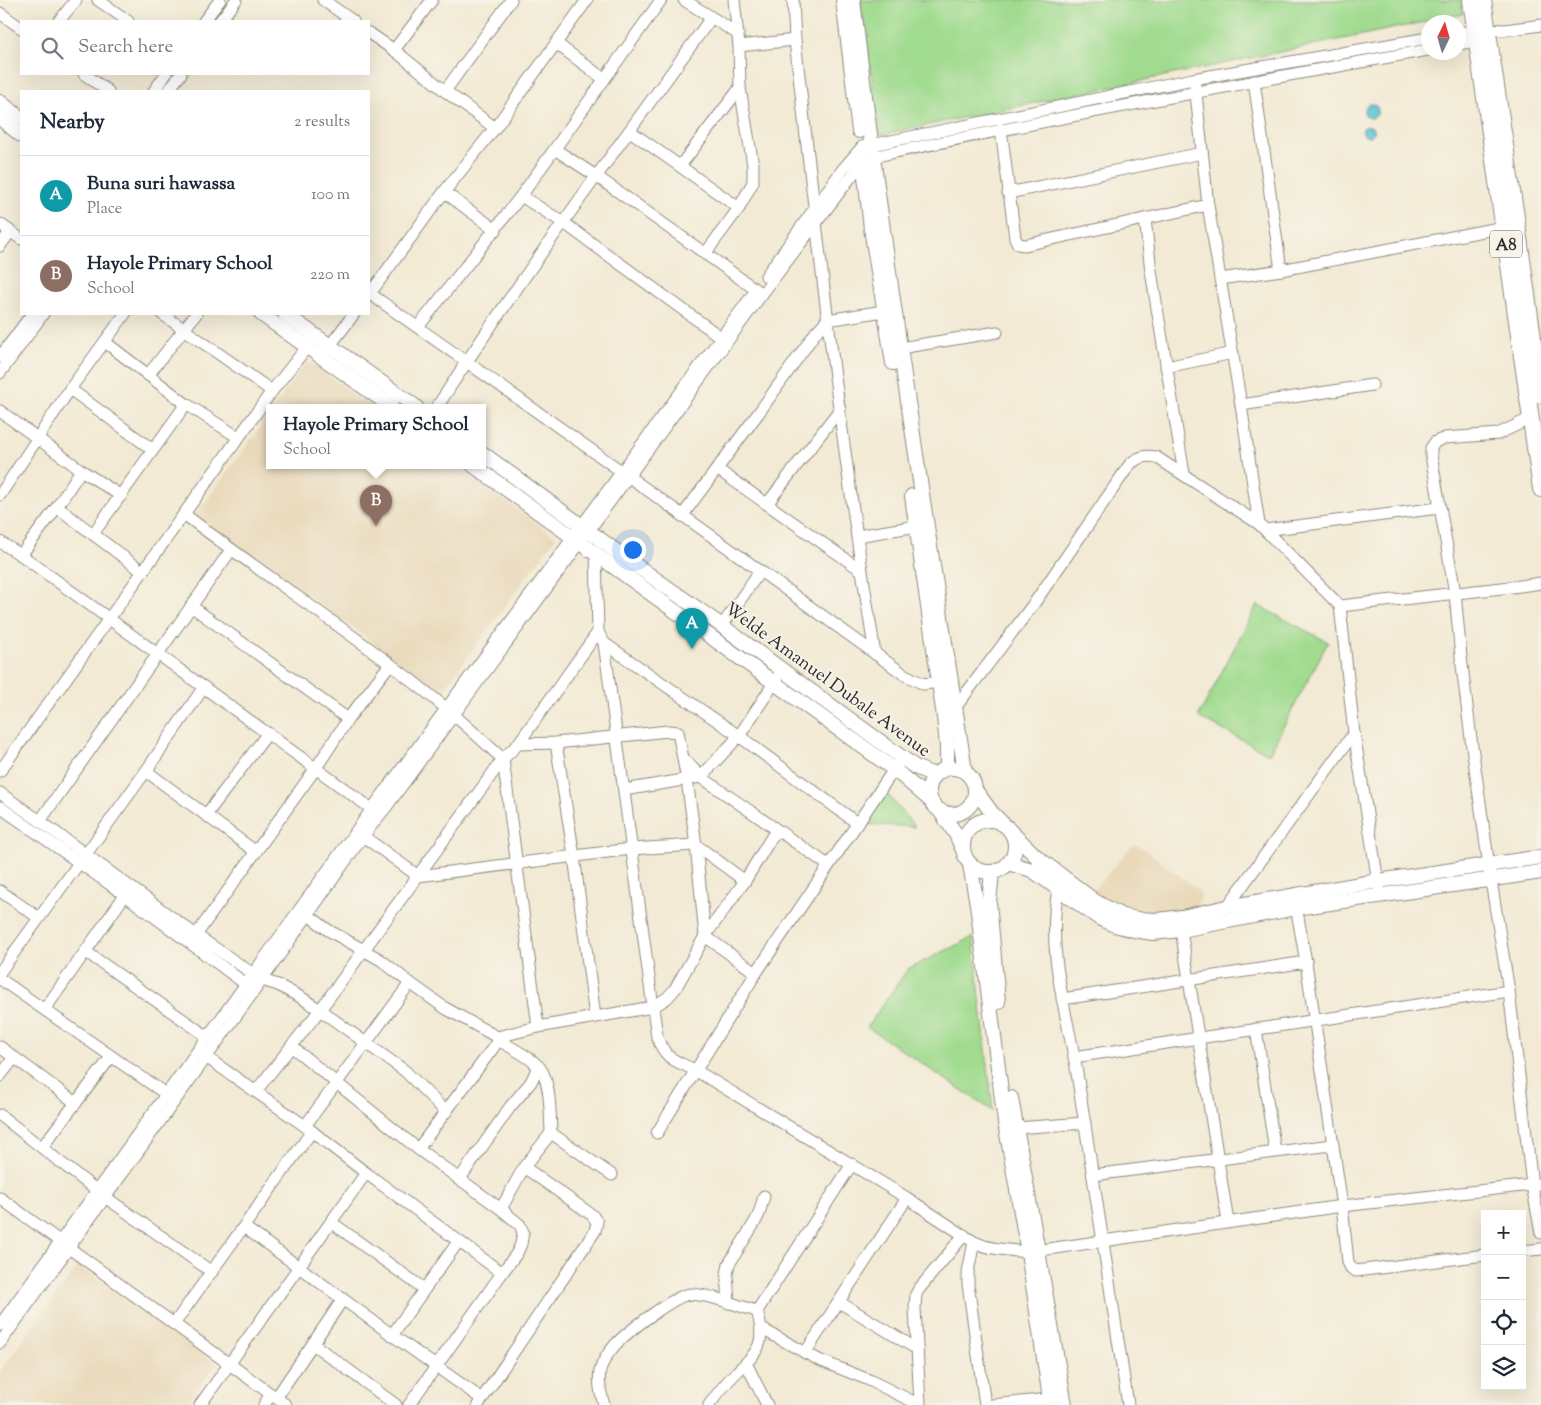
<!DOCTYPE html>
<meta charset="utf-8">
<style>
:root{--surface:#fff;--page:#f2f2f3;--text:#1f2937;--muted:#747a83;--line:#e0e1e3;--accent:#2563eb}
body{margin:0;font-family:"Sorts Mill Goudy",serif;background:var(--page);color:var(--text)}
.controls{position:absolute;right:15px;bottom:15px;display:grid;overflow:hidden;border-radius:0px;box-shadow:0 5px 20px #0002}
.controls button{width:45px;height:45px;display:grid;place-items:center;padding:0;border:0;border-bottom:1px solid var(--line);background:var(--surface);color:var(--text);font:25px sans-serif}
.compass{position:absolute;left:1421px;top:15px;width:45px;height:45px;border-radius:50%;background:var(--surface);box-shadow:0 5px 20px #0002;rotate:5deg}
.you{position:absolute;left:632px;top:549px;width:18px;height:18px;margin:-12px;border:4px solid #fff;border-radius:50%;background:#1a73e8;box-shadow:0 0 0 8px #1a73e833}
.badge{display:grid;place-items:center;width:32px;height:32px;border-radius:50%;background:var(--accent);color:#fff;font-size:16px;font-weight:700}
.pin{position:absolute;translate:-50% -41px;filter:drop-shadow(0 1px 2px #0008)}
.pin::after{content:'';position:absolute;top:26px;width:18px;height:15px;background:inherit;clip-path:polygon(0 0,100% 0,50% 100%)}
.popup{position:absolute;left:266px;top:404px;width:220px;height:65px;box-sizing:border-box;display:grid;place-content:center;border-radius:0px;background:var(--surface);filter:drop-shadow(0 1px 4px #0005);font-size:16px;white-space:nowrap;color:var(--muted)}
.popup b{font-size:19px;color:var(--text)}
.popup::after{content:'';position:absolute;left:50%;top:100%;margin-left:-10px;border:10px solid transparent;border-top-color:var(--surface)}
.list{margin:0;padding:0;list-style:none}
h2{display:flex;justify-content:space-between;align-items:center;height:65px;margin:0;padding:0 20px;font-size:21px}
h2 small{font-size:16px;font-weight:400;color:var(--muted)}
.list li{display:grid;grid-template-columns:32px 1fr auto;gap:15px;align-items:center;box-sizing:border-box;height:80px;padding:0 20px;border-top:1px solid var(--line)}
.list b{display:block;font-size:19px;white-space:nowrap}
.list p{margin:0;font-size:16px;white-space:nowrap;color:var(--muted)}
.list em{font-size:16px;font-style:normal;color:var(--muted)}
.icon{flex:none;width:28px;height:28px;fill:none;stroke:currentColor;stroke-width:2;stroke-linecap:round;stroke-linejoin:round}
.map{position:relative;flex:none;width:1541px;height:1405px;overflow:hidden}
.search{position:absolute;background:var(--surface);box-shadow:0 5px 20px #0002;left:20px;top:20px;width:350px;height:55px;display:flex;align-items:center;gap:12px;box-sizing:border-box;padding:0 18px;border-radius:0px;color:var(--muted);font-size:19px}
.panel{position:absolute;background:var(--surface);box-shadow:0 5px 20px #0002;left:20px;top:90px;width:350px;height:225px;border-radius:0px}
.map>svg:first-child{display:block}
.built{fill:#e9d9ba}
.green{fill:#a0db8f;stroke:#66835d}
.water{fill:#55c1d0;stroke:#40767e}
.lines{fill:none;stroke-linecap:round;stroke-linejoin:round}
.minor-casing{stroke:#8e8a80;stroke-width:13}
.major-casing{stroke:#8e8a80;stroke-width:16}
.highway-casing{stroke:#8e8a80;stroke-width:18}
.minor{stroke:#fff;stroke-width:11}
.major{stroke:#fff;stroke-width:14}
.highway{stroke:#fff;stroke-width:16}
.labels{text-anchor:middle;stroke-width:4;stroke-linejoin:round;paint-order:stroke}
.shield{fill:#f7f3e8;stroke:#686764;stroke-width:1}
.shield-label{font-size:16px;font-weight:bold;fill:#2b2b2b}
.street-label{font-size:18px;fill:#2b2b2b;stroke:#f7f3e8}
</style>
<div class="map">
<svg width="1541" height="1405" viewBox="0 0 1541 1405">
<rect width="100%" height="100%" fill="#f7f3e8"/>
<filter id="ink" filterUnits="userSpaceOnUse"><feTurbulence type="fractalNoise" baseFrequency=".02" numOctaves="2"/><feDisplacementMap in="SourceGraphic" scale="10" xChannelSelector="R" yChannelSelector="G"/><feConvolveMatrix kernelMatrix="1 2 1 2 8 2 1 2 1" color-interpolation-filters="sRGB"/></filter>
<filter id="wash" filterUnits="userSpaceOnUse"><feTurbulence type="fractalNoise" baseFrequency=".0096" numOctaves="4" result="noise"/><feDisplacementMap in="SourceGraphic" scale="20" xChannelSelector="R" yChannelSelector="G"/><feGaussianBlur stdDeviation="1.12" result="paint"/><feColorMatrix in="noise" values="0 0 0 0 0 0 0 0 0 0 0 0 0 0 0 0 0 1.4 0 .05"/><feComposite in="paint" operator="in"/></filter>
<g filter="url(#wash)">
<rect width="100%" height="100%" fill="#f2ead4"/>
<!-- built -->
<g class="built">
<path d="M 307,361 L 373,407 L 274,407 Z"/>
<path d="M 270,413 L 270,465 L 454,465 L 556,537 L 442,692 L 196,515 Z"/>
<path d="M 1138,845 L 1201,892 L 1197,909 L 1137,916 L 1090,894 L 1132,846 Z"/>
<path d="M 79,1265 L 216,1363 L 186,1405 L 0,1405 L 0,1371 Z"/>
</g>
<!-- green -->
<g class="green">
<path d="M 860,0 L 1461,0 L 1463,14 L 880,135 Z"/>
<path d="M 1257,605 L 1328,642 L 1269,754 L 1198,717 Z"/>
<path d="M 887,794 L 915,827 L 863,824 Z"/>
<path d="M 973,937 L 993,1111 L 867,1027 L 908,969 Z"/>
</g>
<!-- water -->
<g class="water">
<circle cx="1371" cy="111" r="7"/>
<circle cx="1368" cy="131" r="5.5"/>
</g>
</g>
<g filter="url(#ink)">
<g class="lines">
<defs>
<g id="minor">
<path d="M 98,0 L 128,21"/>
<path d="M 323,0 L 353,21"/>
<path d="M 684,0 L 738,34"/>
<path d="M 793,0 L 795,40 C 818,245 842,450 875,654"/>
<path d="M 0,13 L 21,28"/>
<path d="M 59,21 L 76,0"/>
<path d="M 204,21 L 220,0"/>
<path d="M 220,21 L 236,0"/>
<path d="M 369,33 L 394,50 L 445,91 L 495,128"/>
<path d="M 1458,33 L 1486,29 L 1505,30 L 1541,25"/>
<path d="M 557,44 L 604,79"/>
<path d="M 1458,44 L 1483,40"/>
<path d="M 739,46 L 795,40"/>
<path d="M 394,50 L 432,0"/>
<path d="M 84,74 L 108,91"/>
<path d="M 1254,81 L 1281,270"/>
<path d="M 1195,85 L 1208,205 L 1241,405 L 1259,524 L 1340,606 L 1354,733 L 1379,888"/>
<path d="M 154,91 L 166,74"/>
<path d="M 168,91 L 181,74"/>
<path d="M 445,91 L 511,0"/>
<path d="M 1001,129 L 1015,238 L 1018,244 L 1025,245 L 1208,205"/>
<path d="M 630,131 L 739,208"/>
<path d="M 556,150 L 596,176 L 762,294"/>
<path d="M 680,166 L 740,88"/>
<path d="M 444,192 L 496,230"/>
<path d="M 1008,193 L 1202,153"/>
<path d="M 521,196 L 564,223 L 726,341"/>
<path d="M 1145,219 L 1151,271 L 1184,474"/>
<path d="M 0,224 L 21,239"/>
<path d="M 0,246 L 10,232"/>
<path d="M 705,254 L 739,208 L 753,182 L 753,165 L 740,88 L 739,46 L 734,0"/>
<path d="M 766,276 L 843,169 L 862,147 L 1193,79 L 1428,38"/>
<path d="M 1220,279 L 1281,270 L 1509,226"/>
<path d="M 369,293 L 621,471 L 905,675 L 924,684 L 939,682"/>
<path d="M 369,295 L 444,192 L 495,128 L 587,0"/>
<path d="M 162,314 L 272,391"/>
<path d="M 418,327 L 521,196 L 661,0"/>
<path d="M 105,342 L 186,404 L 238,437"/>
<path d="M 900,348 L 997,332"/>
<path d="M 325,352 L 354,314"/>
<path d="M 0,357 L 32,314"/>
<path d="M 1166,367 L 1233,353"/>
<path d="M 0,373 L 43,314"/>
<path d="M 148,375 L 196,314"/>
<path d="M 70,389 L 153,450"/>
<path d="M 1241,405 L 1372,385"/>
<path d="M 437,407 C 523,274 618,147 711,18"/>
<path d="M 0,411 L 81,470 L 121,496"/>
<path d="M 1531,418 L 1498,434 L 1445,438 L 1435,442 L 1431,448 L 1431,455 L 1455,593 L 1461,657 L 1471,739 L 1491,881 L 1509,991 L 1532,1185 L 1541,1233"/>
<path d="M 717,469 L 861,570"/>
<path d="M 0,495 L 70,389 L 125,314"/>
<path d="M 767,504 L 840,409"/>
<path d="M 57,507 L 81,470"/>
<path d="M 184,514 C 270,580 363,639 447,709 C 466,725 484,742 503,759 L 538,1027"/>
<path d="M 682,516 L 760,411 L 816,332 L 827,320 L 884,311"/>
<path d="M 1265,530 L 1439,508"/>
<path d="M 93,534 L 186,404"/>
<path d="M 857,536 L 917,526"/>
<path d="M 0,542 L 21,555 L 376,812"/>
<path d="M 596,552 L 598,632 L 604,643 L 657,1037 C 666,1060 674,1060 695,1070 L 907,1198 L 974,1242 C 991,1250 1009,1250 1028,1252 L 1342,1206 L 1541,1184"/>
<path d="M 21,555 L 57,507 L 142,571"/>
<path d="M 191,606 L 348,719"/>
<path d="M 1340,606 L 1520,586 L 1541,583"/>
<path d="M 722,626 L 760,571"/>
<path d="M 604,643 L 739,736 L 857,823"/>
<path d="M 955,708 L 1035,602 L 1130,464 C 1139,457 1145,455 1156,457 L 1259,524"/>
<path d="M 556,743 L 574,856 L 595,1017"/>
<path d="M 518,744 L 556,743 L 668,731 L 678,732 L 687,780 L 696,845 L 705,936 L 756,973"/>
<path d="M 684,759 L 701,777 L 828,865"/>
<path d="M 0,771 L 272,391 L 311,342"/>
<path d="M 146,771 L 256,852"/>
<path d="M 624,790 L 701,777 L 739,736 L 782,671"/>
<path d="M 0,793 L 40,821 L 196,935 L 262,980 L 278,985 L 302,998 L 320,1010 L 405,1071 L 446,1112"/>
<path d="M 0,807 L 125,895 L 251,988"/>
<path d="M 206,815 L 268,733"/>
<path d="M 40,821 L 231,550"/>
<path d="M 363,836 L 418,876 L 631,849 L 696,845 L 745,881"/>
<path d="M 86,854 L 146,771 L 204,687"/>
<path d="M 1058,890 C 1046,951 1067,1012 1077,1073 C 1094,1183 1110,1294 1128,1405"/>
<path d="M 0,891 L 39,918"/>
<path d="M 1295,900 L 1306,962 L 1342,1206 L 1348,1262 L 1351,1268 L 1356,1271 L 1485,1255"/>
<path d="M 1227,907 L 1354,733"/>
<path d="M 307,914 L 328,930 L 381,960 L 410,983 L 445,1008 L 497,1037 L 538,1027 L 653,1007 L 667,998 L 675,989 L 705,936 L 745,881 L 776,830"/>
<path d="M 1181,930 L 1228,1222"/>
<path d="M 196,935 L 316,768 L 348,719 L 390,664"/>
<path d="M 86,952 L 208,1037"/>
<path d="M 0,972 L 79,863"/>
<path d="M 0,979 L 173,1099"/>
<path d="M 1062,999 L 1306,962"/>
<path d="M 45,1009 L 125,895"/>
<path d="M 1256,1029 L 1275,1151"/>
<path d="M 497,1037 L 498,1040 L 493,1048 L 418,1149 L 501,1209 L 520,1225 L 523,1232 L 521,1244 L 517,1253 L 502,1273"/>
<path d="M 498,1040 C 510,1047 531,1057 540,1068 C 551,1083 550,1115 551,1133 L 524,1167"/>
<path d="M 291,1046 L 418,1149"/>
<path d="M 0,1047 L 76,1103"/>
<path d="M 206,1057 L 305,1126 L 366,1173 L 502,1273 L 409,1405"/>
<path d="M 1074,1057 L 1509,991"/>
<path d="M 0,1076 L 14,1058"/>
<path d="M 256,1091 L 320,1010 L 503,759 L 518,744 L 598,632"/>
<path d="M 0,1115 L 105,1197 L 212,1272"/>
<path d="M 1009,1124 L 1016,1128 L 1085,1123"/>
<path d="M 305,1126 L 410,983"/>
<path d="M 551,1133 L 612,1175"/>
<path d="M 657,1133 L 756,973 L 899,762"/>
<path d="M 42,1147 L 111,1057"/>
<path d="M 1093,1175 L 1332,1145"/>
<path d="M 459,1180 L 510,1107 L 531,1082 L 538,1067"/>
<path d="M 0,1198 L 286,1405"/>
<path d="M 331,1222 L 424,1289"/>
<path d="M 244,1227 L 392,1335 L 482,1399"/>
<path d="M 974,1242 L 968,1272 L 968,1284 L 985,1405"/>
<path d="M 1522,1251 L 1541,1249"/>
<path d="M 839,1302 L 917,1349"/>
<path d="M 729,1303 L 727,1274 L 729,1264 L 755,1222 L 759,1214 L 764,1196"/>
<path d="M 174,1324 L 312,1131"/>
<path d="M 0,1325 L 372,809 L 754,293"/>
<path d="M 762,1329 L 819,1360 L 869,1380 L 920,1405"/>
<path d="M 392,1335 L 458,1242"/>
<path d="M 0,1343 L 262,980 L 363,836 L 387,806 L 762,294 L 863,161 L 872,157 C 1057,117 1242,83 1428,50"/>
<path d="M 313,1344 L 396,1405"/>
<path d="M 805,1353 L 907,1198"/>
<path d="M 746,1363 L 767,1405"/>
<path d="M 276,1398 L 343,1299"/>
<path d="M 200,1405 L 366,1173"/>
<path d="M 264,1405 L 271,1394"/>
<path d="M 478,1405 L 595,1231 L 597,1222 L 592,1215 L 524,1167 L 501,1209"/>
<path d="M 604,1405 C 601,1394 598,1383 600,1371 C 602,1362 609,1352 615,1345 C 626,1333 675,1295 690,1294 C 710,1294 737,1306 757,1311"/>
<path d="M 709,1405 C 716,1396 723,1386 731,1378 C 755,1353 768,1348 757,1311 L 852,1164"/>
<path d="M 920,1405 L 915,1307 L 916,1294 L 919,1289 L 964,1235"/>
<path d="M 992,1405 L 1050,1399"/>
</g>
<g id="major">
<path d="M 843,0 L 859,131"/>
<path d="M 853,0 C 884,258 925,514 965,771"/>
<path d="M 0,102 L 21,118"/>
<path d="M 0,118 L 21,135"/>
<path d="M 863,159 L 871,228 L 893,363"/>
<path d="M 261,314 L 392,407"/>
<path d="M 285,314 L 416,407"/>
<path d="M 482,453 L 627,559 L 722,626 L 915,767 L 934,775"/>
<path d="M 473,465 L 895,770 L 930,800"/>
<path d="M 912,496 L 944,717 L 947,745 L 947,768"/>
<circle cx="952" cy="791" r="23"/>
<path d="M 976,791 L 992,813 L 1003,824"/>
<path d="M 940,811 L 956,834 L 962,848"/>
<circle cx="989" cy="846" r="26"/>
<path d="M 1011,832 L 1037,857 L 1096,902 L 1122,916 L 1138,919 L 1158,920 L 1182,917 L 1227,907 L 1378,881 L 1541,857"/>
<path d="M 1008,863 L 1032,870 L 1099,918 L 1115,925 L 1134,930 L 1153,933 L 1181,930 L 1296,908 L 1541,872"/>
<path d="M 970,865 L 977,904 L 1005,1122 L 1028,1252 L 1051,1405"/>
<path d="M 992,872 L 989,902 L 998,1002"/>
<path d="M 1011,1098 L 1065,1405"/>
</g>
<g id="highway">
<path d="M 1471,0 L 1541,489"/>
<path d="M 1483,0 L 1517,224 L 1541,395"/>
</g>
</defs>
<!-- minor casing -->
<use href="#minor" class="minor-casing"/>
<!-- major casing -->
<use href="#major" class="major-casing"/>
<!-- highway casing -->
<use href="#highway" class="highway-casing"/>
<!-- minor -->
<use href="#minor" class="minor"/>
<!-- major -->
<use href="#major" class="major"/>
<!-- highway -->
<use href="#highway" class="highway"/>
</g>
</g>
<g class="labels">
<!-- shield labels -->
<rect class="shield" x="1490" y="230.5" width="32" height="27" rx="4"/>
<g class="shield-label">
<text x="1506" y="250">A8</text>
</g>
<!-- street labels -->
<g class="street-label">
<text transform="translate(828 679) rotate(36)" y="6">Welde Amanuel Dubale Avenue</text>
</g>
</g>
</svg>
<div class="controls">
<button>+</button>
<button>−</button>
<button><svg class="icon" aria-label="locate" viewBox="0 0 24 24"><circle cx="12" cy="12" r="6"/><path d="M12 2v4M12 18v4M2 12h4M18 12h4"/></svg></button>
<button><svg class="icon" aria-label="layers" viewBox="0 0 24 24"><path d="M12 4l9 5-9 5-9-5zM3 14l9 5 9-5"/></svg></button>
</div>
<svg class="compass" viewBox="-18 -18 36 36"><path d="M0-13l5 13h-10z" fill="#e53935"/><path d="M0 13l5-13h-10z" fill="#747a83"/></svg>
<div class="you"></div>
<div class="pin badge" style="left:692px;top:649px;background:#0f9aa8">A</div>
<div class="pin badge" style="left:376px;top:526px;background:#8d6e63">B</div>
<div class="popup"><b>Hayole Primary School</b>School</div>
<div class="search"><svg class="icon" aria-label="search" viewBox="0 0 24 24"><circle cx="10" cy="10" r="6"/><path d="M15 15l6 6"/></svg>Search here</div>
<section class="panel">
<h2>Nearby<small>2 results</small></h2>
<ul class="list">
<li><span class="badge" style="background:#0f9aa8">A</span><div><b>Buna suri hawassa</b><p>Place</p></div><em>100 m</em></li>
<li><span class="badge" style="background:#8d6e63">B</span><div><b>Hayole Primary School</b><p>School</p></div><em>220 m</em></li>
</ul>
</section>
</div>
